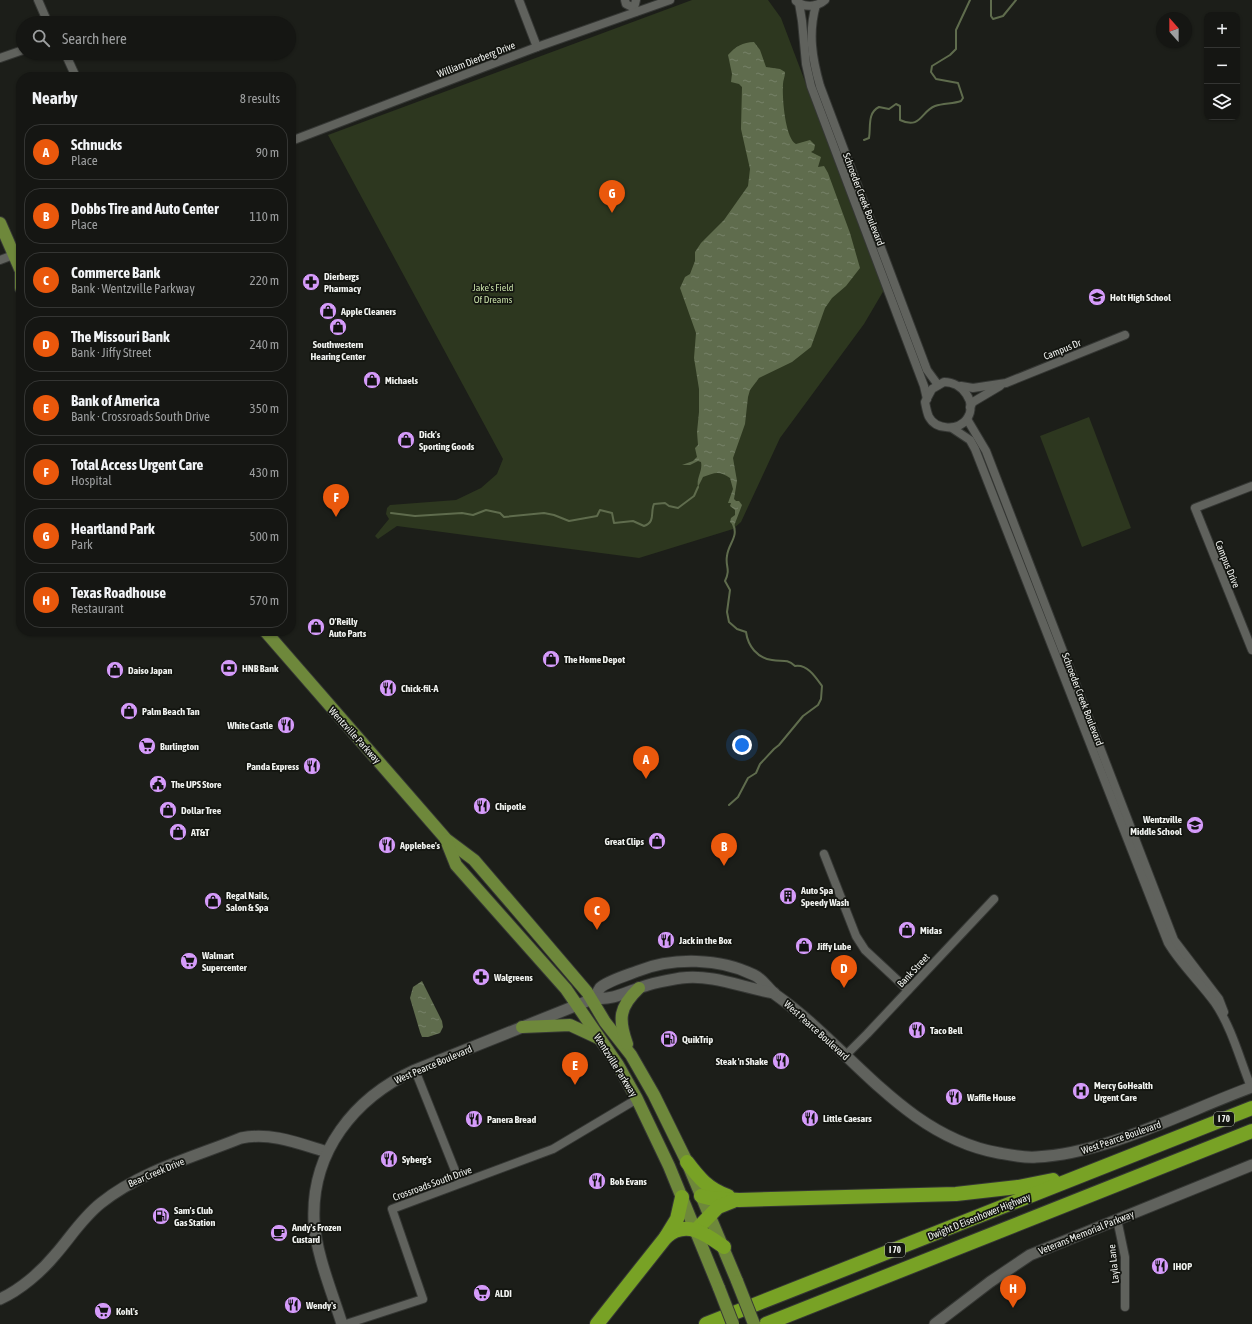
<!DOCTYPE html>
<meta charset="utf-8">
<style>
:root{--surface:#151613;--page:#222321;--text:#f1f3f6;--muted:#9d9fa0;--line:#343533;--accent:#ea580c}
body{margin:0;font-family:"Asap Condensed",sans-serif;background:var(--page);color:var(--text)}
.controls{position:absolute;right:12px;top:12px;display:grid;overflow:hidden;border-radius:8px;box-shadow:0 1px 3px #0004}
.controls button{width:36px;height:36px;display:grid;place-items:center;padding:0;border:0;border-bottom:1px solid var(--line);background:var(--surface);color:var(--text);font:20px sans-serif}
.compass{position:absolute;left:1156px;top:12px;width:36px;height:36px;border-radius:50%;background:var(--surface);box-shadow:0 1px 3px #0004;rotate:339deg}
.you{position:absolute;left:742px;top:745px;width:14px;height:14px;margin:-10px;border:3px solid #fff;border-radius:50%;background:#1a73e8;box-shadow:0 0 0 6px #1a73e833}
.badge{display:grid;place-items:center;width:26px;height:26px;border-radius:50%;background:var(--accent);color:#fff;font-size:13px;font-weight:700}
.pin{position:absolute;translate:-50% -33px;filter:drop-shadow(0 1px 2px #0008)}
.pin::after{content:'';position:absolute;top:21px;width:14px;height:12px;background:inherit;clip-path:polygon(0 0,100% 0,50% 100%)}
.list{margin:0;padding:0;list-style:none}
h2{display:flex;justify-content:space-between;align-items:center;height:52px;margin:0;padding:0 16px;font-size:17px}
h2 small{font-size:13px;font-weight:400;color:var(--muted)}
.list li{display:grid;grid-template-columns:26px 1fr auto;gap:12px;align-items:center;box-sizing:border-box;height:56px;margin:0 8px 8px;padding:0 8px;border:1px solid var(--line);border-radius:16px}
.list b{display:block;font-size:15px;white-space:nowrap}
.list p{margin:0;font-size:13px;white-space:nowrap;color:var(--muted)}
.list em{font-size:13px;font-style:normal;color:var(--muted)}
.icon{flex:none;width:22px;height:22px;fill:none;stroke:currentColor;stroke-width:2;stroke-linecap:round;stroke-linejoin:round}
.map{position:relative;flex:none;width:1252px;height:1324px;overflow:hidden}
.search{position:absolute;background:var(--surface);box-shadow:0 1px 3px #0004;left:16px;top:16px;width:280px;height:44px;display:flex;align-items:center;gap:10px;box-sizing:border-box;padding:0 14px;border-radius:22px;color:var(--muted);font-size:15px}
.panel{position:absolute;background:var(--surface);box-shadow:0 1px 3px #0004;left:16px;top:72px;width:280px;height:564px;border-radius:16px}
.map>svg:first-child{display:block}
.green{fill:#2d371f}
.water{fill:url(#water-ripples)}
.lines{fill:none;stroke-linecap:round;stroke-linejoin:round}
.stream{stroke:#5f6c4d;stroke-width:2}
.street-casing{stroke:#353734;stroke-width:10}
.secondary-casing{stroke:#353734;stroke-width:13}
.primary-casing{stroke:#353734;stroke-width:14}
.highway-casing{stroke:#353734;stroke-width:16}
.street{stroke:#60625d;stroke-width:8}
.secondary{stroke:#60625d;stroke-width:11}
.primary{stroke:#6e883b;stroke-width:12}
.highway{stroke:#78a225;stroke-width:14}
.primary-bridge-casing{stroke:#353734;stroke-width:14;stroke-linecap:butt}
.primary-bridge{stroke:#6e883b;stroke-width:12}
.labels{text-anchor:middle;stroke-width:3.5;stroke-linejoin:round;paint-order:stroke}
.shield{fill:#131510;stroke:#aeb0ac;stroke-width:1}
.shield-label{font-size:9px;font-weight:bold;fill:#f0f2ef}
.street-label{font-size:10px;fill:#f0f2ef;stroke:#131510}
.poi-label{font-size:10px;font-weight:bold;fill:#f0f2ef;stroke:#131510;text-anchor:start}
.park-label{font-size:10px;fill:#c4dca4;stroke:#131510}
</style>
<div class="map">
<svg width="1252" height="1324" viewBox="0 0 1252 1324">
<defs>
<pattern id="water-ripples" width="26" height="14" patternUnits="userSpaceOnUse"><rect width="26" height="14" fill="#5f6c4d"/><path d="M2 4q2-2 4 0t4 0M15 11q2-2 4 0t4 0" fill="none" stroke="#768167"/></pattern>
</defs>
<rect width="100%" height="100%" fill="#1c1e19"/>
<!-- green -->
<g class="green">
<path d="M 692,0 L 768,0 L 781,18 L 884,290 L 864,324 L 780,438 L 741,522 L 733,529 L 639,558 L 397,526 L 378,539 L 375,536 L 389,519 L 386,514 L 387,508 L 390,505 L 456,500 L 481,488 L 497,474 L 503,459 L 328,135 Z"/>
<path d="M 1089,417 L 1131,528 L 1082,547 L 1040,436 Z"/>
</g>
<!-- water -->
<g class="water">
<path d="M 754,42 L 760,50 L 766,67 L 780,69 L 785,72 C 785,77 783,80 783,84 C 782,97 785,138 796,144 L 810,140 L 815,145 L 814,150 L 811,152 L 821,157 L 818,167 L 824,166 L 828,173 L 850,233 L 860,268 L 846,286 L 832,298 L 825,308 L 811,347 L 792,362 L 759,378 L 750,390 L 748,397 L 745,424 L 733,458 L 737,481 L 734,499 L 736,501 L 739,501 L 742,505 L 734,526 L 730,522 L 731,518 L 735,515 L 735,510 L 730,506 L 731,503 L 728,503 L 733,489 L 730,478 C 719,470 714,473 703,477 L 698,487 C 696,478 703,471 701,462 L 698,461 L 690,465 L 682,465 L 693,461 L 697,457 L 695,448 L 698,445 L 697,432 L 699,412 L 699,389 L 694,358 L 696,333 L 680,288 L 685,277 L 690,274 L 695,261 L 695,252 L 701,243 L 724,220 L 748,186 L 750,169 L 741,129 L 742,87 L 739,84 L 731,82 L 732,74 L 728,55 C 735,47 743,42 754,42 Z"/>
<path d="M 422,981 L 442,1021 L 443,1027 L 440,1033 L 428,1037 L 422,1037 L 420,1032 L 410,998 L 413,987 Z"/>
</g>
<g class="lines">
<!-- stream -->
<g class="stream">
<path d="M 991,0 L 991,16 L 993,19 L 1003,16 L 1016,0"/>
<path d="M 864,140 L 869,138 C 871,127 867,113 879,107 L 889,109 L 896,104 L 900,106 L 900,120 C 921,130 921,111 935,106 C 944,103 953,104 961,101 L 963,98 L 958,83 L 936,79 L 931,72 L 932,66 L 950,55 L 956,49 L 956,30 L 970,0"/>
<path d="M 391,513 L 415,516 L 462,513 L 473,515 L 486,510 L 500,513 L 504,517 L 544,513 L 554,515 L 569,521 L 597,516 L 600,510 L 612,513 L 614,523 L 633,521 L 644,526 C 656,522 650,512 654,504 L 665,503 L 669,506 L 678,508 L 694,496 L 698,487"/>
<path d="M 729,805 L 738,797 L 748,778 L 756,773 L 760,764 L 774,749 L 779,745 L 803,716 L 818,705 L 821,699 L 822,686 C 815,676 807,664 795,666 C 786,658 782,662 772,660 C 757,658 748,646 746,632 L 737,629 L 729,622 L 727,612 L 730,590 L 725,581 C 731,569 725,566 727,556 C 728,544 739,537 733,524"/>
</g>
<defs>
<g id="street">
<path d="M 38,0 L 48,23"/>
<path d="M 519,0 L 537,47"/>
<path d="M 625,0 L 626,4 L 634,8 L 635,12"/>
<path d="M 796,1 C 804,8 817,7 825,0"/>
<path d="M 799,3 L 802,21 L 806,64 L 811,86 L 924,386 L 927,399"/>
<path d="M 816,5 C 808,33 812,58 820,86 L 927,370 L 938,385"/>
<path d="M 634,8 L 636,0"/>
<path d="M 65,53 L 76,77"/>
<path d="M 0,58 L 23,50"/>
<path d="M 291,141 L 537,47 L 670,0"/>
<path d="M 0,260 L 21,252"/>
<path d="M 944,382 C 962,382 978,402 967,419 C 958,431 936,430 929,417 C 927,413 926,407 925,402 L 932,389 Z"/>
<path d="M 961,386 L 973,388 L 1006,383 L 1125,335"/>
<path d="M 970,407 L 973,402 L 1000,386"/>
<path d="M 967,419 L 986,451 L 1174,940 L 1219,999 L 1224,1012"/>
<path d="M 952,428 L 970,440 L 975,449 L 1168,943 C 1181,965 1200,982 1215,1003 C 1232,1028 1240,1060 1251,1087"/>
<path d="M 1252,486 L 1195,508 L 1252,650"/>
<path d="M 824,854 L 856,936 L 865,950 L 908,990"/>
<path d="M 846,1055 L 867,1034 L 994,899"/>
<path d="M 415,1070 L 460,1183"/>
<path d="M 1117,1219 L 1125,1257 L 1125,1307"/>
<path d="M 346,1324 L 423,1299 L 392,1209 L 553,1149 L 637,1099"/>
</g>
<g id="secondary">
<path d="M 595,998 C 596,995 598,991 600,988 C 607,981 628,975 638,971 C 673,957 720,958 754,975 C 763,979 768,989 776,995 C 850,1047 904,1136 999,1153 C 1010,1155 1024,1158 1036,1157 C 1106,1154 1186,1111 1252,1087"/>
<path d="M 0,1299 C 20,1290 41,1272 55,1255 C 70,1238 82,1218 101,1203 C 141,1171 194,1157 241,1138 C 271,1132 298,1143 327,1152"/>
<path d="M 342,1324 C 332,1292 316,1254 314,1221 C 311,1152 354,1098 415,1070 L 595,998 C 613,1001 630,990 648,985 C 658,982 670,980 681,978 C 714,974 743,988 774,993"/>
<path d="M 935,1324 L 990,1282 L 1030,1255 L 1252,1165"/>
</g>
<g id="primary">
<path d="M 0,223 L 21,271 L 21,288"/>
<path d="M 265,631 L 446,839 L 474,860 L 529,924 L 587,992 L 605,1022 L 631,1055 L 654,1095 L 687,1162 L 737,1281"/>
<path d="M 446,840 L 456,865 L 566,989 L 618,1065 L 637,1099 L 669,1166 L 719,1288"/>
<path d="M 522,1027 L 570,1025 L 598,1038"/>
<path d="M 627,1044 C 618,1019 619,1007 639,988"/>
</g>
<g id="highway">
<path d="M 687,1162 C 699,1178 708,1189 728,1196"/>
<path d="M 701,1196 L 709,1198 L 739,1200 L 956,1194 L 1018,1187 L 1053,1180"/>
<path d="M 696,1230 L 718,1207 L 733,1201"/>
<path d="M 666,1237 C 686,1219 706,1234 724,1247"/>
<path d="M 597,1324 L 666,1237 L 677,1219 L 682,1197"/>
<path d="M 706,1324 L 1252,1108"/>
<path d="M 766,1324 L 1252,1131"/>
</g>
</defs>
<!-- street casing -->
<use href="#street" class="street-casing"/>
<!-- secondary casing -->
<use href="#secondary" class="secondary-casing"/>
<!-- primary casing -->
<use href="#primary" class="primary-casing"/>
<!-- highway casing -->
<use href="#highway" class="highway-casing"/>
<!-- street -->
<use href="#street" class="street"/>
<!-- secondary -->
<use href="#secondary" class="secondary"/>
<!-- primary -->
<use href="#primary" class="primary"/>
<!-- highway -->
<use href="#highway" class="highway"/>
<defs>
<g id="primary-bridge">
<path d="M 737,1281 L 754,1324"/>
<path d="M 719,1288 L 733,1324"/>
</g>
</defs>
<!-- primary-bridge casing -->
<use href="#primary-bridge" class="primary-bridge-casing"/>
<!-- primary-bridge -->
<use href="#primary-bridge" class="primary-bridge"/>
</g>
<!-- icons -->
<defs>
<symbol id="pharmacy-disc" viewBox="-11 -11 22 22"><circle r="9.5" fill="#d59bfa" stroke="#131510"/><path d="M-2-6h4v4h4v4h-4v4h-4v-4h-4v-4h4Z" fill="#111"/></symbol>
<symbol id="school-disc" viewBox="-11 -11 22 22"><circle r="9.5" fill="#d59bfa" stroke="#131510"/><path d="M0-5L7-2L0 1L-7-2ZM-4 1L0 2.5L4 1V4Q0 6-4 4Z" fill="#111"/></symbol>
<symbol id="shop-disc" viewBox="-11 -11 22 22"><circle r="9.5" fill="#d59bfa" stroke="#131510"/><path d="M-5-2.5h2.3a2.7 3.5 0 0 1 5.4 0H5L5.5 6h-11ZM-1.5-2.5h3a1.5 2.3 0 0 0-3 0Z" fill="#111"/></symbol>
<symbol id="bank-disc" viewBox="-11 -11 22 22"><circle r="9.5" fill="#d59bfa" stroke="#131510"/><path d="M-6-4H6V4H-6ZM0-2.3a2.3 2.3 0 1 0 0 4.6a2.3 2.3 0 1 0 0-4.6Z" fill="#111"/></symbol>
<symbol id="restaurant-disc" viewBox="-11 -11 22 22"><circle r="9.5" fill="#d59bfa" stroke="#131510"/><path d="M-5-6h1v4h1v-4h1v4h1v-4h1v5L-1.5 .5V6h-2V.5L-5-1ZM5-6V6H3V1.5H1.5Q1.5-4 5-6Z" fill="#111"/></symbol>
<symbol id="supermarket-disc" viewBox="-11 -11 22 22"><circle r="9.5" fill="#d59bfa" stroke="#131510"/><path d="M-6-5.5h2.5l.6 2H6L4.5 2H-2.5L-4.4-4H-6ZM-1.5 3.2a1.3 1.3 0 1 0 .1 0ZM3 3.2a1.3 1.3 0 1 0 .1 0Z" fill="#111"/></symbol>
<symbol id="civic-disc" viewBox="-11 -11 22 22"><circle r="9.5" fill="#d59bfa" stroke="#131510"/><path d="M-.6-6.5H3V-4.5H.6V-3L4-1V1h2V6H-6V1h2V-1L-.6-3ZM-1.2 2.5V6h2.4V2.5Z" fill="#111"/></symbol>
<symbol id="building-disc" viewBox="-11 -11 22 22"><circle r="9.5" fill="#d59bfa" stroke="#131510"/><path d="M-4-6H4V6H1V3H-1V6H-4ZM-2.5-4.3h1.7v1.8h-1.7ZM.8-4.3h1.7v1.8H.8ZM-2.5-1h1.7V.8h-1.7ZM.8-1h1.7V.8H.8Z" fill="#111"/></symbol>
<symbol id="fuel-disc" viewBox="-11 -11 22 22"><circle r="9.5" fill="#d59bfa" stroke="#131510"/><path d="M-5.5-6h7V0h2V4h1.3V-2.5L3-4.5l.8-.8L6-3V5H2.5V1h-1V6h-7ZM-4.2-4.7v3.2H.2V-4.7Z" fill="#111"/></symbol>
<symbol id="hospital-disc" viewBox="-11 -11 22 22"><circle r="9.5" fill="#d59bfa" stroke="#131510"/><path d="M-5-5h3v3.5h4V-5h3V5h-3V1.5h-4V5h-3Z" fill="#111"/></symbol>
<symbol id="cafe-disc" viewBox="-11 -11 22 22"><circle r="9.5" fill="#d59bfa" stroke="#131510"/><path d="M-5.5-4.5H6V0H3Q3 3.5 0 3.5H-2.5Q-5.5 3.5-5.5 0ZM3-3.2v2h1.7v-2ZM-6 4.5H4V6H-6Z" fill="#111"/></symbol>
</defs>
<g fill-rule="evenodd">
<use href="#pharmacy-disc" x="301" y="272" width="20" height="20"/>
<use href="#school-disc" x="1087" y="287" width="20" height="20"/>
<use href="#shop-disc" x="318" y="301" width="20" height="20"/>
<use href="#shop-disc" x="328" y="317" width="20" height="20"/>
<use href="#shop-disc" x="362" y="370" width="20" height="20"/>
<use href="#shop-disc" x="396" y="430" width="20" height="20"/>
<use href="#shop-disc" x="306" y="617" width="20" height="20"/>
<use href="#shop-disc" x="541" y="649" width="20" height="20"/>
<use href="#bank-disc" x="219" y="658" width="20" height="20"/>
<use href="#shop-disc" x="105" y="660" width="20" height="20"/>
<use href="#restaurant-disc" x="378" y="678" width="20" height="20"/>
<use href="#shop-disc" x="119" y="701" width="20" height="20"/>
<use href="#restaurant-disc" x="276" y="715" width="20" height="20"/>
<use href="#supermarket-disc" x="137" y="736" width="20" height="20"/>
<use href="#restaurant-disc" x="302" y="756" width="20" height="20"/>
<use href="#civic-disc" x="148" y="774" width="20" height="20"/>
<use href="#restaurant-disc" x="472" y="796" width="20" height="20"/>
<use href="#shop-disc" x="158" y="800" width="20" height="20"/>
<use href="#school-disc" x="1185" y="815" width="20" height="20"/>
<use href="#shop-disc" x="168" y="822" width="20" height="20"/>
<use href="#shop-disc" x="647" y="831" width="20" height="20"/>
<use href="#restaurant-disc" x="377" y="835" width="20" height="20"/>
<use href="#building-disc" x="778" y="886" width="20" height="20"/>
<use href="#shop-disc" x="203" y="891" width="20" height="20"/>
<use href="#shop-disc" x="897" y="920" width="20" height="20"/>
<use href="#restaurant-disc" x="656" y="930" width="20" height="20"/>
<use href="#shop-disc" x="794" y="936" width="20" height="20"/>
<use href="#supermarket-disc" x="179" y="951" width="20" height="20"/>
<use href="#pharmacy-disc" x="471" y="967" width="20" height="20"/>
<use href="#restaurant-disc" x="907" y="1020" width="20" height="20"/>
<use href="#fuel-disc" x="659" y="1029" width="20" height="20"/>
<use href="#restaurant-disc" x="771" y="1051" width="20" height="20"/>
<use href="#hospital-disc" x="1071" y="1081" width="20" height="20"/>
<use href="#restaurant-disc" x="944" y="1087" width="20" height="20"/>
<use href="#restaurant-disc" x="800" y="1108" width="20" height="20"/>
<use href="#restaurant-disc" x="464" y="1109" width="20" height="20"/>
<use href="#restaurant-disc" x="379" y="1149" width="20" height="20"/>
<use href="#restaurant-disc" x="587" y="1171" width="20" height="20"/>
<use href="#fuel-disc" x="151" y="1206" width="20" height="20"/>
<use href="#cafe-disc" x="269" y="1223" width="20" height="20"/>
<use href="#restaurant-disc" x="1150" y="1256" width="20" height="20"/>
<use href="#supermarket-disc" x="472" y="1283" width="20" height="20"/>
<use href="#restaurant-disc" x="283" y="1295" width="20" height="20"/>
<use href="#supermarket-disc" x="93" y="1301" width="20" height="20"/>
</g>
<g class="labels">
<!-- shield labels -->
<g class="shield">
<rect x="1214" y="1112" width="20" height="14" rx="3"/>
<rect x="885" y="1243" width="20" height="14" rx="3"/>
</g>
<g class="shield-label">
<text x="1224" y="1122">I 70</text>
<text x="895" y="1253">I 70</text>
</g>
<!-- street labels -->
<g class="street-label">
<text transform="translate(476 59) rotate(-21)" y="4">William Dierberg Drive</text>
<text transform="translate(864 199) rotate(69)" y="4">Schroeder Creek Boulevard</text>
<text transform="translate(1062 349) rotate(-22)" y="4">Campus Dr</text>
<text transform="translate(1228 564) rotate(68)" y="4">Campus Drive</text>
<text transform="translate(1083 699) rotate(69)" y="4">Schroeder Creek Boulevard</text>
<text transform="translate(355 735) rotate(48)" y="4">Wentzville Parkway</text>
<text transform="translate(913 970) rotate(-47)" y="4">Bank Street</text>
<text transform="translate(817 1030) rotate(42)" y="4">West Pearce Boulevard</text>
<text transform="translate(433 1064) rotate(-23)" y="4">West Pearce Boulevard</text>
<text transform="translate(616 1065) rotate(58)" y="4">Wentzville Parkway</text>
<text transform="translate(1121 1137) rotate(-19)" y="4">West Pearce Boulevard</text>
<text transform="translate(156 1172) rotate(-23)" y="4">Bear Creek Drive</text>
<text transform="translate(432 1183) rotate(-20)" y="4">Crossroads South Drive</text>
<text transform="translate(979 1216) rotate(-22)" y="4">Dwight D Eisenhower Highway</text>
<text transform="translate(1086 1232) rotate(-22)" y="4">Veterans Memorial Parkway</text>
<text transform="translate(1113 1264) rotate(-96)" y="4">Layla Lane</text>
</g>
<!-- poi labels -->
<g class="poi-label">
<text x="324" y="280">Dierbergs<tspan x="324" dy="12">Pharmacy</tspan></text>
<text x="1110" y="301">Holt High School</text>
<text x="341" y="315">Apple Cleaners</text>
<text x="338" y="348" text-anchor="middle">Southwestern<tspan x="338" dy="12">Hearing Center</tspan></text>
<text x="385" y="384">Michaels</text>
<text x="419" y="438">Dick's<tspan x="419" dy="12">Sporting Goods</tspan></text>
<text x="329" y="625">O'Reilly<tspan x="329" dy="12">Auto Parts</tspan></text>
<text x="564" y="663">The Home Depot</text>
<text x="242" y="672">HNB Bank</text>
<text x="128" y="674">Daiso Japan</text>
<text x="401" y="692">Chick-fil-A</text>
<text x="142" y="715">Palm Beach Tan</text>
<text x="273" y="729" text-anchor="end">White Castle</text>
<text x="160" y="750">Burlington</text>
<text x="299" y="770" text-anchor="end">Panda Express</text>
<text x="171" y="788">The UPS Store</text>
<text x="495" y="810">Chipotle</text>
<text x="181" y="814">Dollar Tree</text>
<text x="1182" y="823" text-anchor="end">Wentzville<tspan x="1182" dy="12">Middle School</tspan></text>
<text x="191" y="836">AT&amp;T</text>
<text x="644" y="845" text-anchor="end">Great Clips</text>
<text x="400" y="849">Applebee's</text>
<text x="801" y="894">Auto Spa<tspan x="801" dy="12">Speedy Wash</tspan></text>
<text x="226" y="899">Regal Nails,<tspan x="226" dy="12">Salon &amp; Spa</tspan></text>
<text x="920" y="934">Midas</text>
<text x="679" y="944">Jack in the Box</text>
<text x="817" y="950">Jiffy Lube</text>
<text x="202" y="959">Walmart<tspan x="202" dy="12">Supercenter</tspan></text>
<text x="494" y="981">Walgreens</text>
<text x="930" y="1034">Taco Bell</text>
<text x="682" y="1043">QuikTrip</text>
<text x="768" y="1065" text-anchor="end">Steak 'n Shake</text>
<text x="1094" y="1089">Mercy GoHealth<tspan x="1094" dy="12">Urgent Care</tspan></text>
<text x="967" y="1101">Waffle House</text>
<text x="823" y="1122">Little Caesars</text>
<text x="487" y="1123">Panera Bread</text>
<text x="402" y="1163">Syberg's</text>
<text x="610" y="1185">Bob Evans</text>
<text x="174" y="1214">Sam's Club<tspan x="174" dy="12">Gas Station</tspan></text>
<text x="292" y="1231">Andy's Frozen<tspan x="292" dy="12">Custard</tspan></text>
<text x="1173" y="1270">IHOP</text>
<text x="495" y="1297">ALDI</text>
<text x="306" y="1309">Wendy's</text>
<text x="116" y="1315">Kohl's</text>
</g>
<!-- park labels -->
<g class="park-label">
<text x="493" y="291">Jake's Field<tspan x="493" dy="12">Of Dreams</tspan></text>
</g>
</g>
</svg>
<div class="controls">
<button>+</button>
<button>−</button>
<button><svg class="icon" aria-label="layers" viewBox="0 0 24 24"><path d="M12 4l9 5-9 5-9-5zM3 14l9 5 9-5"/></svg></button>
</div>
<svg class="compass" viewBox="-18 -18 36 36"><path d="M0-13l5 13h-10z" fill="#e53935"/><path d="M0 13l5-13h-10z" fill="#9d9fa0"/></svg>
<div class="you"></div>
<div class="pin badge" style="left:646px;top:779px">A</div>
<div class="pin badge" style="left:724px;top:866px">B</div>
<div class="pin badge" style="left:597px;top:930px">C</div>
<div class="pin badge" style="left:844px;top:988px">D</div>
<div class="pin badge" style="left:575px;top:1085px">E</div>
<div class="pin badge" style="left:336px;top:517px">F</div>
<div class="pin badge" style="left:612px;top:213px">G</div>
<div class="pin badge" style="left:1013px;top:1308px">H</div>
<div class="search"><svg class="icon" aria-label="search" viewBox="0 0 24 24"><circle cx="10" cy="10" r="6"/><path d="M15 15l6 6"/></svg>Search here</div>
<section class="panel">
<h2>Nearby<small>8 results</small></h2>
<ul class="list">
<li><span class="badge">A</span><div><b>Schnucks</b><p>Place</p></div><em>90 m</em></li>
<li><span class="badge">B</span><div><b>Dobbs Tire and Auto Center</b><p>Place</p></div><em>110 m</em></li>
<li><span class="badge">C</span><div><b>Commerce Bank</b><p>Bank · Wentzville Parkway</p></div><em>220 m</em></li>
<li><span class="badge">D</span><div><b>The Missouri Bank</b><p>Bank · Jiffy Street</p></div><em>240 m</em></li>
<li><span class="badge">E</span><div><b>Bank of America</b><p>Bank · Crossroads South Drive</p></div><em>350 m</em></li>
<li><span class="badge">F</span><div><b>Total Access Urgent Care</b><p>Hospital</p></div><em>430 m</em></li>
<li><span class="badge">G</span><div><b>Heartland Park</b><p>Park</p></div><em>500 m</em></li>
<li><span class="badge">H</span><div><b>Texas Roadhouse</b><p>Restaurant</p></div><em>570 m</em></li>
</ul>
</section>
</div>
